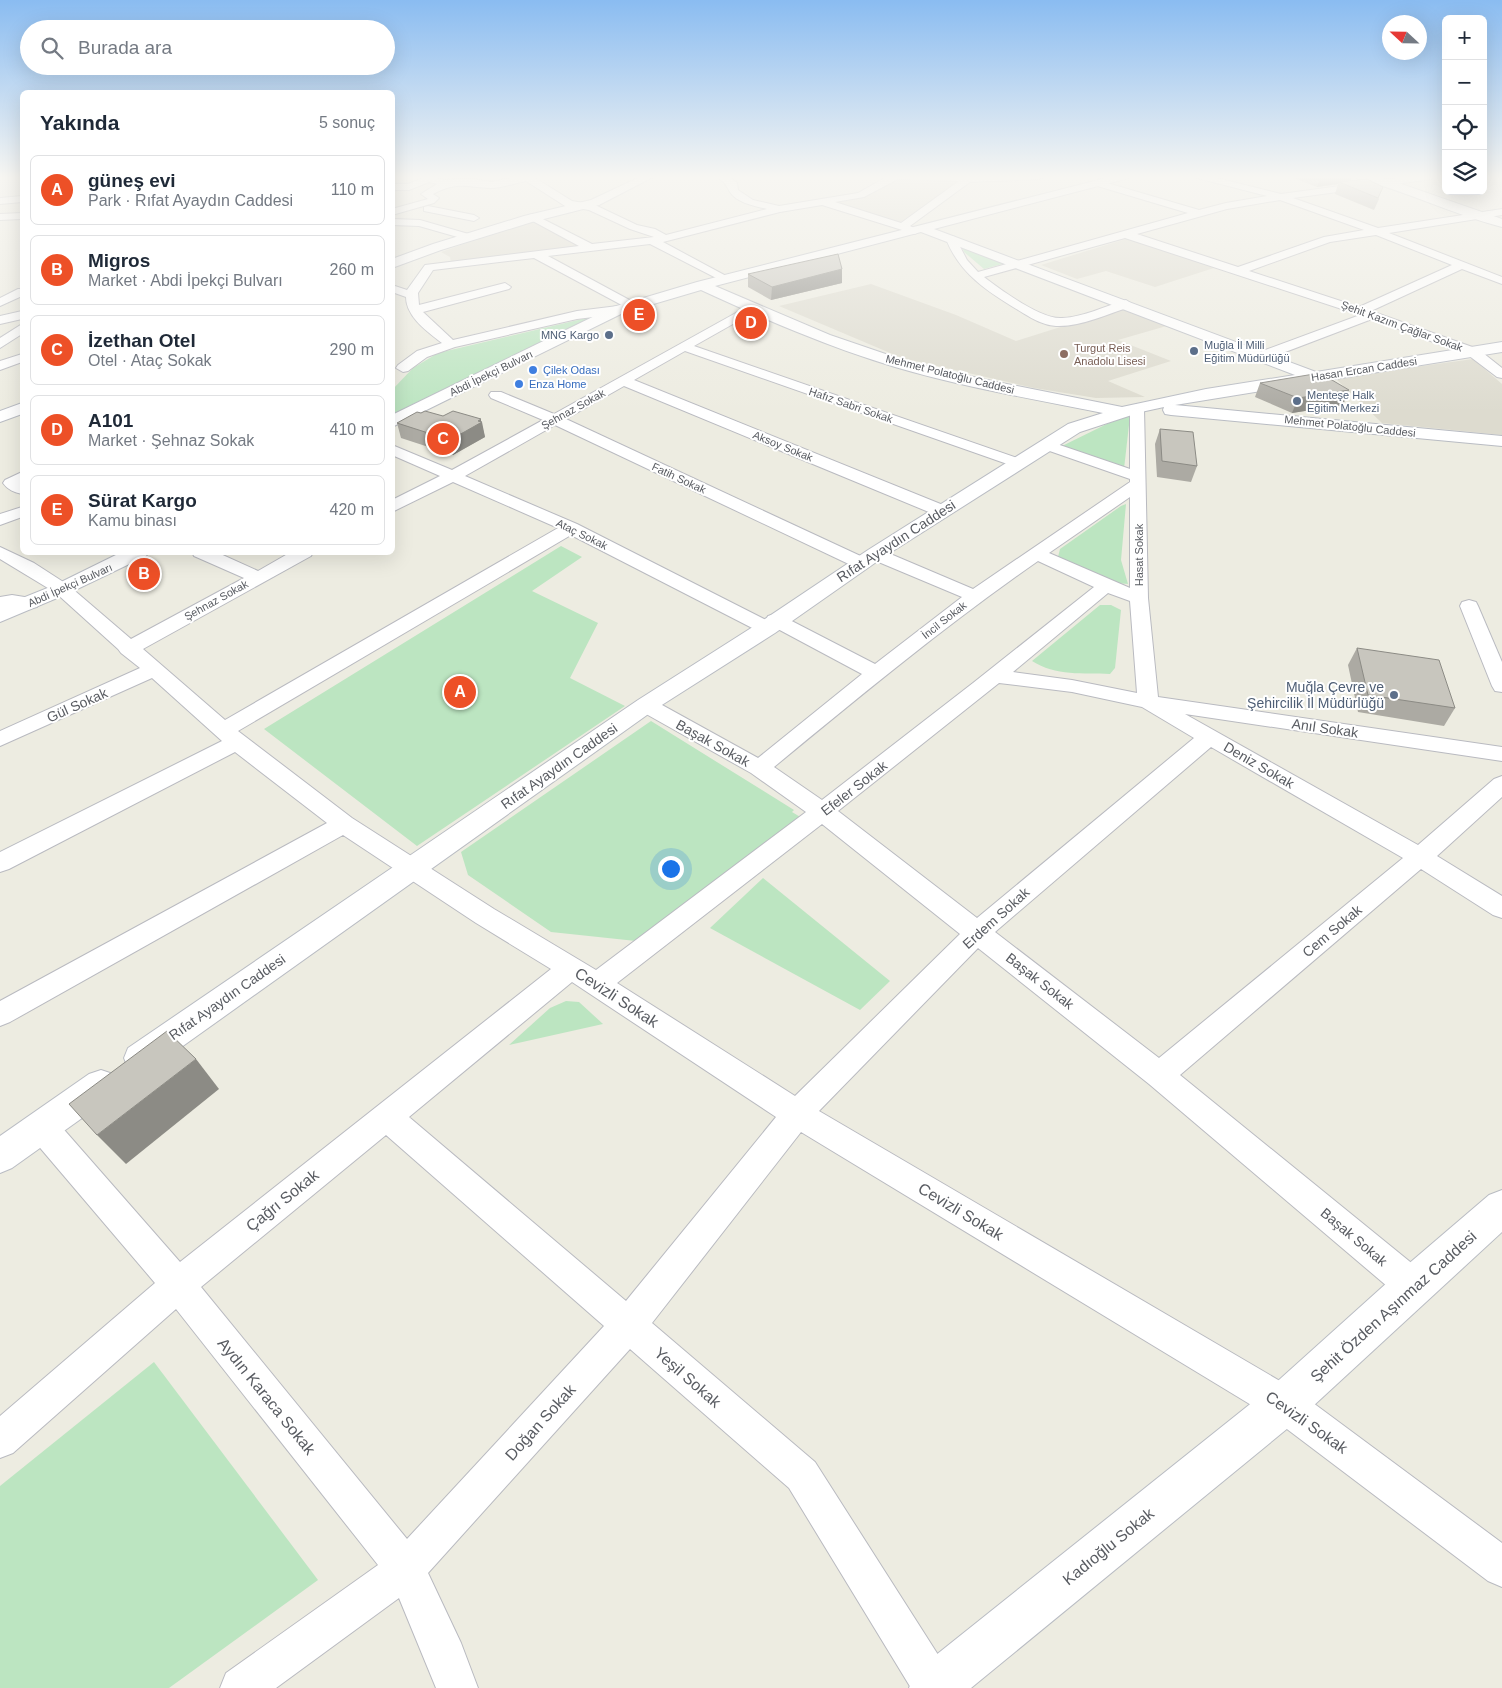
<!DOCTYPE html>
<html lang="tr">
<meta charset="utf-8">
<style>
:root{--surface:#fff;--page:#f6f6f7;--text:#1f2937;--muted:#747a83;--line:#e0e1e3;--accent:#ed5027}
body{margin:0;font-family:Helvetica,sans-serif;background:var(--page);color:var(--text)}
.controls{position:absolute;right:15px;top:15px;display:grid;overflow:hidden;border-radius:8px;box-shadow:0 5px 20px #0002}
.controls button{width:45px;height:45px;display:grid;place-items:center;padding:0;border:0;border-bottom:1px solid var(--line);background:var(--surface);color:var(--text);font:25px sans-serif}
.compass{position:absolute;left:1382px;top:15px;width:45px;height:45px;border-radius:50%;background:var(--surface);box-shadow:0 5px 20px #0002;rotate:292deg}
.you{position:absolute;left:670px;top:868px;width:18px;height:18px;margin:-12px;border:4px solid #fff;border-radius:50%;background:#1a73e8;box-shadow:0 0 0 8px #1a73e833}
.badge{display:grid;place-items:center;width:32px;height:32px;border-radius:50%;background:var(--accent);color:#fff;font-size:16px;font-weight:700}
.pin{position:absolute;translate:-50% -50%;border:2px solid #fff;box-shadow:0 1px 5px #0006}
.list{margin:0;padding:0;list-style:none}
h2{display:flex;justify-content:space-between;align-items:center;height:65px;margin:0;padding:0 20px;font-size:21px}
h2 small{font-size:16px;font-weight:400;color:var(--muted)}
.list li{display:grid;grid-template-columns:32px 1fr auto;gap:15px;align-items:center;box-sizing:border-box;height:70px;margin:0 10px 10px;padding:0 10px;border:1px solid var(--line);border-radius:8px}
.list b{display:block;font-size:19px;white-space:nowrap}
.list p{margin:0;font-size:16px;white-space:nowrap;color:var(--muted)}
.list em{font-size:16px;font-style:normal;color:var(--muted)}
.icon{flex:none;width:28px;height:28px;fill:none;stroke:currentColor;stroke-width:2;stroke-linecap:round;stroke-linejoin:round}
.map{position:relative;flex:none;width:1502px;height:1688px;overflow:hidden}
.search{position:absolute;background:var(--surface);box-shadow:0 5px 20px #0002;left:20px;top:20px;width:375px;height:55px;display:flex;align-items:center;gap:12px;box-sizing:border-box;padding:0 18px;border-radius:28px;color:var(--muted);font-size:19px}
.panel{position:absolute;background:var(--surface);box-shadow:0 5px 20px #0002;left:20px;top:90px;width:375px;height:465px;border-radius:8px}
.map>svg:first-child{display:block}
.education{fill:#dddbcf}
.green{fill:#bce5c1}
.lines{fill:none;stroke-linecap:round;stroke-linejoin:round}
.street-casing{stroke:#b9bac0;stroke-width:2}
.secondary-casing{stroke:#b9bcc3;stroke-width:2}
.street{fill:#fff;fill-rule:evenodd}
.secondary{fill:#fff;fill-rule:evenodd}
.wall{fill:#acaaa3}
.shaded-wall{fill:#8c8b85}
.building{fill:#c8c6be;stroke:#8c8b85}
.service-dot{fill:#5c6f8a;stroke:#fff;stroke-width:2}
.education-dot{fill:#8d6e63;stroke:#fff;stroke-width:2}
.shop-dot{fill:#3f7fe0;stroke:#fff;stroke-width:2}
.labels{text-anchor:middle;stroke-width:4;stroke-linejoin:round;paint-order:stroke}
.far-street-label{font-size:11px;fill:#595c62;stroke:#fff}
.far-service-label{font-size:11px;fill:#4e5e75;stroke:#fff;text-anchor:start}
.far-education-label{font-size:11px;fill:#785e54;stroke:#fff;text-anchor:start}
.far-shop-label{font-size:11px;fill:#366cbe;stroke:#fff;text-anchor:start}
.street-label{font-size:14px;fill:#595c62;stroke:#fff}
.service-label{font-size:14px;fill:#4e5e75;stroke:#fff;text-anchor:end}
.near-street-label{font-size:16px;fill:#595c62;stroke:#fff}
</style>
<div class="map">
<svg width="1502" height="1688" viewBox="0 0 1502 1688">
<rect width="100%" height="100%" fill="#edece1"/>
<!-- education -->
<g class="education">
<path d="M 902,178 L 960,182 L 899,223 L 833,204 L 865,196 Z"/>
<path d="M 533,221 L 583,247 L 451,263 L 450,257 L 441,252 L 495,233 Z"/>
<path d="M 1129,238 L 1217,267 L 1155,287 L 1106,271 L 1077,279 L 1041,265 Z"/>
<path d="M 871,284 L 956,315 L 1016,341 L 1124,307 L 1170,325 L 1118,340 L 1171,361 L 1108,381 L 1145,397 L 1096,398 L 1034,388 L 902,358 L 779,306 Z"/>
<path d="M 1473,359 L 1502,384 L 1502,435 L 1382,423 L 1335,378 Z"/>
</g>
<!-- green -->
<g class="green">
<path d="M 962,247 L 1006,263 L 984,269 L 964,252 Z"/>
<path d="M 595,316 L 393,419 L 392,390 L 413,368 L 438,353 Z"/>
<path d="M 1130,416 L 1124,469 L 1060,447 L 1117,419 Z"/>
<path d="M 1126,504 L 1121,560 L 1128,584 L 1116,583 L 1058,557 L 1060,549 L 1121,506 Z"/>
<path d="M 561,546 L 582,557 L 532,591 L 598,623 L 570,678 L 625,706 L 417,846 L 264,729 Z"/>
<path d="M 1100,605 L 1111,605 L 1121,610 L 1115,668 L 1110,674 C 1084,673 1055,676 1032,661 Z"/>
<path d="M 651,721 L 794,810 L 792,812 L 802,818 L 636,941 L 551,932 L 468,875 L 461,852 Z"/>
<path d="M 763,878 L 890,981 L 860,1010 L 710,928 Z"/>
<path d="M 566,1001 L 579,1002 L 603,1024 L 509,1045 L 550,1008 Z"/>
<path d="M 154,1362 L 318,1580 L 169,1688 L 0,1688 L 0,1486 Z"/>
</g>
<g class="lines">
<defs>
<g id="street">
<path d="M 428,176 L 444,180 L 472,179 L 492,182 L 520,176 L 532,176 L 572,201 L 595,205 L 637,225 L 655,229 L 666,235 L 767,209 C 755,206 737,203 730,192 C 725,184 728,186 720,179 L 721,176 L 729,176 L 737,183 L 738,190 L 753,200 L 779,206 L 858,193 L 888,176 L 1044,176 L 1039,179 L 970,182 L 910,226 L 920,231 L 915,234 L 822,205 L 780,212 L 663,242 L 728,277 L 730,279 L 728,281 L 724,282 L 650,244 L 548,256 L 635,303 L 637,306 L 635,309 L 631,310 L 534,258 L 433,270 L 418,293 L 419,305 L 505,283 L 511,287 L 509,289 L 423,312 L 453,340 L 577,311 L 618,306 L 624,310 L 618,314 L 577,319 L 455,347 L 427,357 L 408,371 L 403,372 L 396,368 L 398,365 L 417,351 L 442,343 C 428,332 406,317 406,297 L 392,292 L 392,285 L 407,290 L 425,265 L 579,246 L 529,219 L 529,215 L 533,214 L 592,244 L 654,237 L 630,229 L 589,210 L 565,206 L 526,181 C 515,183 502,188 491,188 C 465,187 458,181 433,194 L 439,198 L 434,203 L 392,215 L 392,209 L 428,199 L 421,194 L 437,184 L 429,182 L 409,190 L 392,190 L 392,184 L 408,184 ZM 898,179 L 959,181 L 901,223 L 835,202 L 864,197 Z"/>
<path d="M 1196,176 L 1209,176 L 1281,194 L 1414,176 L 1436,176 L 1432,179 L 1293,198 L 1378,228 L 1502,209 L 1502,215 L 1389,233 L 1502,277 L 1502,284 L 1462,269 L 1371,311 L 1478,349 L 1502,368 L 1502,378 L 1497,377 L 1468,355 L 1372,319 L 1267,359 L 1257,359 L 1255,356 L 1257,353 L 1360,315 L 1125,238 L 984,277 C 1001,290 1042,320 1062,318 C 1084,317 1105,306 1126,300 L 1132,304 L 1130,307 C 1107,314 1081,327 1056,326 C 1041,325 1030,317 1018,310 C 987,291 960,274 946,239 L 951,236 L 955,237 L 967,260 L 978,272 L 1188,213 L 1094,185 L 1092,183 L 1097,180 L 1199,210 L 1226,203 L 1267,196 L 1197,178 ZM 1280,200 L 1364,230 L 1324,237 L 1238,267 L 1137,234 L 1227,209 ZM 1376,235 L 1452,265 L 1359,307 L 1249,271 L 1330,242 Z"/>
<path d="M 22,196 L 22,202 L 0,204 L 0,198 Z"/>
<path d="M 428,206 L 474,215 L 479,218 L 474,221 L 424,211 L 424,207 Z"/>
<path d="M 22,213 L 22,219 L 0,220 L 0,214 Z"/>
<path d="M 392,219 L 420,220 L 472,235 L 473,237 L 468,240 L 419,226 L 392,225 Z"/>
<path d="M 18,289 L 22,289 L 22,296 L 0,306 L 0,298 Z"/>
<path d="M 752,304 L 758,308 L 756,311 L 694,346 L 1023,460 L 1026,463 L 1023,466 L 1013,466 L 685,351 L 634,380 L 948,507 L 950,511 L 948,515 L 936,515 L 624,386 L 566,419 L 867,559 L 870,563 L 867,567 L 861,568 L 855,567 L 555,425 L 465,476 L 577,524 L 766,620 L 768,616 L 775,614 L 782,616 L 875,664 L 962,597 L 869,558 L 866,554 L 869,550 L 875,549 L 881,550 L 973,589 L 1130,482 L 1130,479 L 1041,448 L 1038,445 L 1041,442 L 1051,442 L 1130,469 L 1130,408 L 1132,405 L 1142,405 L 1144,408 L 1148,598 L 1158,697 L 1502,747 L 1502,761 L 1185,714 L 1418,845 L 1494,779 L 1502,776 L 1502,797 L 1437,856 L 1502,896 L 1502,918 L 1493,915 L 1421,869 L 1180,1075 L 1425,1274 L 1430,1286 L 1425,1298 L 1413,1303 L 1401,1298 L 1149,1084 L 978,948 L 819,1111 L 1297,1391 L 1502,1543 L 1502,1587 L 1488,1581 L 1271,1417 L 801,1132 L 652,1323 L 815,1462 L 949,1672 L 955,1688 L 911,1688 L 789,1488 L 630,1349 L 428,1573 L 461,1643 L 478,1688 L 436,1688 L 399,1598 L 276,1688 L 220,1688 L 226,1673 L 378,1565 L 176,1309 L 13,1453 L 0,1458 L 0,1416 L 155,1283 L 30,1136 L 26,1126 L 30,1116 L 41,1112 L 52,1116 L 180,1262 L 551,969 L 476,923 L 343,835 L 10,1022 L 0,1026 L 0,1001 L 327,823 L 235,752 L 9,869 L 0,872 L 0,852 L 222,741 L 152,678 L 0,746 L 0,731 L 140,668 L 121,653 L 118,649 L 56,593 L 0,559 L 0,547 L 34,563 L 68,585 L 131,639 L 244,578 L 194,556 L 192,552 L 216,552 L 258,571 L 291,552 L 313,552 L 311,556 L 143,649 L 225,720 L 558,528 L 453,482 L 392,512 L 392,500 L 440,476 L 392,455 L 392,445 L 452,470 L 543,420 L 491,398 L 489,395 L 491,392 L 501,392 L 554,414 ZM 1130,497 L 1130,588 L 1049,553 ZM 571,535 L 760,632 L 767,634 L 774,632 L 776,628 L 862,674 L 758,758 L 653,700 L 646,698 L 639,700 L 636,705 L 639,710 L 751,773 L 806,812 L 596,970 L 494,909 L 352,818 L 238,731 ZM 1038,561 L 1094,587 L 973,683 L 822,800 L 774,767 C 860,696 946,625 1038,561 ZM 1108,593 L 1130,601 L 1137,693 L 1072,680 L 1013,672 ZM 999,683 L 1072,692 L 1142,707 L 1194,738 L 977,918 L 838,811 ZM 1211,747 L 1403,858 L 1159,1058 L 995,932 ZM 822,824 L 960,934 L 795,1096 L 617,983 ZM 572,982 L 776,1117 L 626,1301 L 409,1117 ZM 386,1135 L 604,1326 L 407,1539 L 201,1287 Z"/>
<path d="M 22,311 L 22,319 L 0,324 L 0,316 Z"/>
<path d="M 22,324 L 22,334 L 0,348 L 0,338 Z"/>
<path d="M 22,354 L 22,362 L 0,370 L 0,361 Z"/>
<path d="M 22,472 L 22,494 C 14,492 8,490 3,483 L 5,480 Z"/>
<path d="M 22,507 L 22,517 L 0,525 L 0,514 Z"/>
<path d="M 12,595 L 37,599 L 39,603 L 37,607 C 25,610 12,606 0,609 L 0,597 Z"/>
<path d="M 1469,600 L 1476,602 L 1478,606 L 1502,662 L 1502,692 L 1495,691 L 1492,686 L 1460,606 L 1462,602 Z"/>
</g>
<g id="secondary">
<path d="M 642,176 L 655,176 L 599,205 L 532,222 L 441,250 L 392,268 L 392,259 L 433,244 L 524,216 L 591,200 Z"/>
<path d="M 1114,176 L 1130,176 L 1129,178 L 934,229 L 1316,372 L 1502,342 L 1502,352 L 1175,405 L 1502,436 L 1502,446 L 1171,415 L 1165,414 L 1163,410 L 1164,407 L 1141,412 L 1080,432 L 882,558 L 775,633 L 654,710 L 152,1068 L 140,1072 L 128,1068 L 124,1058 L 128,1048 L 638,700 L 759,623 L 868,550 L 1068,424 L 1103,413 C 1033,399 963,387 895,367 C 828,347 764,319 701,290 L 623,313 L 392,427 L 392,415 L 613,307 L 697,282 ZM 921,232 L 1295,375 L 1206,389 L 1122,407 L 982,379 L 906,361 L 830,335 L 715,286 Z"/>
<path d="M 1355,176 L 1372,176 L 1390,180 L 1502,219 L 1502,227 C 1452,214 1406,191 1356,178 Z"/>
<path d="M 22,403 L 22,414 L 0,422 L 0,411 Z"/>
<path d="M 122,552 L 149,552 L 146,556 L 69,593 L 0,622 L 0,607 L 55,585 Z"/>
<path d="M 101,1070 L 113,1074 L 118,1085 L 113,1096 L 12,1168 L 0,1173 L 0,1136 L 89,1074 Z"/>
<path d="M 1502,1190 L 1502,1232 L 1299,1419 L 971,1688 L 909,1688 L 916,1671 L 1269,1389 L 1399,1272 L 1489,1195 Z"/>
</g>
</defs>
<!-- street casing -->
<use href="#street" class="street-casing"/>
<!-- secondary casing -->
<use href="#secondary" class="secondary-casing"/>
<!-- street -->
<use href="#street" class="street"/>
<!-- secondary -->
<use href="#secondary" class="secondary"/>
</g>
<!-- wall -->
<g class="wall">
<path d="M 1289,176 L 1352,176 L 1350,181 L 1367,179 L 1379,199 L 1374,210 L 1335,194 L 1338,184 L 1317,187 Z"/>
<path d="M 842,269 L 842,283 L 771,300 L 748,287 L 748,274 Z"/>
<path d="M 1260,383 L 1343,405 L 1292,413 L 1255,397 Z"/>
<path d="M 421,413 L 481,422 L 485,437 L 453,455 L 401,438 L 397,423 Z"/>
<path d="M 1160,429 L 1197,466 L 1191,482 L 1157,477 L 1155,444 Z"/>
<path d="M 1357,648 L 1455,708 L 1444,726 L 1358,712 L 1348,665 Z"/>
</g>
<!-- shaded-wall -->
<g class="shaded-wall">
<path d="M 1321,176 L 1352,176 L 1349,183 L 1339,182 L 1338,184 L 1317,187 Z"/>
<path d="M 842,269 L 842,283 L 771,300 L 772,287 Z"/>
<path d="M 1349,390 L 1343,405 L 1292,413 L 1298,398 Z"/>
<path d="M 481,419 L 481,422 L 482,422 L 485,437 L 453,455 L 450,440 Z"/>
<path d="M 196,1059 L 219,1089 L 126,1164 L 97,1135 Z"/>
</g>
<!-- building -->
<g class="building">
<path d="M 1367,179 L 1383,187 L 1378,198 L 1339,182 Z"/>
<path d="M 838,254 L 842,269 L 772,287 L 748,274 Z"/>
<path d="M 1320,373 L 1349,390 L 1298,398 L 1260,383 Z"/>
<path d="M 425,411 L 443,416 L 453,411 L 481,419 L 478,421 L 482,422 L 450,440 L 397,423 L 417,412 L 421,413 Z"/>
<path d="M 1160,429 L 1193,432 L 1197,466 L 1162,461 Z"/>
<path d="M 1357,648 L 1439,660 L 1455,708 L 1368,695 Z"/>
<path d="M 167,1031 L 196,1059 L 97,1135 L 69,1104 Z"/>
</g>
<!-- sky -->
<linearGradient id="sky" x2="0" y2="1"><stop stop-color="#8abcf1"/><stop offset="0.43" stop-color="#f7f6f2"/><stop offset="1" stop-color="#f7f6f2" stop-opacity="0"/></linearGradient>
<rect width="1502" height="412" fill="url(#sky)"/>
<!-- markers -->
<g class="service-dot">
<circle cx="609" cy="335" r="5"/>
<circle cx="1194" cy="351" r="5"/>
<circle cx="1297" cy="401" r="5"/>
<circle cx="1394" cy="695" r="5"/>
</g>
<circle class="education-dot" cx="1064" cy="354" r="5"/>
<g class="shop-dot">
<circle cx="533" cy="370" r="5"/>
<circle cx="519" cy="384" r="5"/>
</g>
<g class="labels">
<!-- far-street labels -->
<g class="far-street-label">
<text transform="translate(1402 326) rotate(20)" y="4">Şehit Kazım Çağlar Sokak</text>
<text transform="translate(1364 369) rotate(-9)" y="4">Hasan Ercan Caddesi</text>
<text transform="translate(491 373) rotate(-26)" y="4">Abdi İpekçi Bulvarı</text>
<text transform="translate(950 374) rotate(14)" y="4">Mehmet Polatoğlu Caddesi</text>
<text transform="translate(851 405) rotate(19)" y="4">Hafız Sabri Sokak</text>
<text transform="translate(573 409) rotate(-29)" y="4">Şehnaz Sokak</text>
<text transform="translate(1350 426) rotate(6)" y="4">Mehmet Polatoğlu Caddesi</text>
<text transform="translate(783 446) rotate(22)" y="4">Aksoy Sokak</text>
<text transform="translate(679 478) rotate(25)" y="4">Fatih Sokak</text>
<text transform="translate(582 534) rotate(26)" y="4">Ataç Sokak</text>
<text transform="translate(1139 555) rotate(-90)" y="4">Hasat Sokak</text>
<text transform="translate(70 585) rotate(-24)" y="4">Abdi İpekçi Bulvarı</text>
<text transform="translate(216 600) rotate(-29)" y="4">Şehnaz Sokak</text>
<text transform="translate(944 620) rotate(-38)" y="4">İncil Sokak</text>
</g>
<!-- far-service labels -->
<g class="far-service-label">
<text x="599" y="339" text-anchor="end">MNG Kargo</text>
<text x="1204" y="349">Muğla İl Milli<tspan x="1204" dy="13">Eğitim Müdürlüğü</tspan></text>
<text x="1307" y="399">Menteşe Halk<tspan x="1307" dy="13">Eğitim Merkezi</tspan></text>
</g>
<!-- far-education labels -->
<g class="far-education-label">
<text x="1074" y="352">Turgut Reis<tspan x="1074" dy="13">Anadolu Lisesi</tspan></text>
</g>
<!-- far-shop labels -->
<g class="far-shop-label">
<text x="543" y="374">Çilek Odası</text>
<text x="529" y="388">Enza Home</text>
</g>
<!-- street labels -->
<g class="street-label">
<text transform="translate(896 541) rotate(-33)" y="5">Rıfat Ayaydın Caddesi</text>
<text transform="translate(77 705) rotate(-24)" y="5">Gül Sokak</text>
<text transform="translate(1325 728) rotate(8)" y="5">Anıl Sokak</text>
<text transform="translate(713 743) rotate(29)" y="5">Başak Sokak</text>
<text transform="translate(1259 765) rotate(30)" y="5">Deniz Sokak</text>
<text transform="translate(559 766) rotate(-35)" y="5">Rıfat Ayaydın Caddesi</text>
<text transform="translate(854 788) rotate(-38)" y="5">Efeler Sokak</text>
<text transform="translate(996 918) rotate(-42)" y="5">Erdem Sokak</text>
<text transform="translate(1332 931) rotate(-40)" y="5">Cem Sokak</text>
<text transform="translate(1040 981) rotate(38)" y="5">Başak Sokak</text>
<text transform="translate(227 997) rotate(-35)" y="5">Rıfat Ayaydın Caddesi</text>
<text transform="translate(1354 1237) rotate(40)" y="5">Başak Sokak</text>
</g>
<!-- service labels -->
<g class="service-label">
<text x="1384" y="692">Muğla Çevre ve<tspan x="1384" dy="16">Şehircilik İl Müdürlüğü</tspan></text>
</g>
<!-- near-street labels -->
<g class="near-street-label">
<text transform="translate(617 997) rotate(33)" y="6">Cevizli Sokak</text>
<text transform="translate(282 1200) rotate(-39)" y="6">Çağrı Sokak</text>
<text transform="translate(961 1211) rotate(31)" y="6">Cevizli Sokak</text>
<text transform="translate(1393 1306) rotate(-42)" y="6">Şehit Özden Aşınmaz Caddesi</text>
<text transform="translate(688 1377) rotate(41)" y="6">Yeşil Sokak</text>
<text transform="translate(267 1396) rotate(51)" y="6">Aydın Karaca Sokak</text>
<text transform="translate(540 1422) rotate(-48)" y="6">Doğan Sokak</text>
<text transform="translate(1307 1422) rotate(35)" y="6">Cevizli Sokak</text>
<text transform="translate(1108 1546) rotate(-39)" y="6">Kadıoğlu Sokak</text>
</g>
</g>
</svg>
<div class="controls">
<button>+</button>
<button>−</button>
<button><svg class="icon" aria-label="locate" viewBox="0 0 24 24"><circle cx="12" cy="12" r="6"/><path d="M12 2v4M12 18v4M2 12h4M18 12h4"/></svg></button>
<button><svg class="icon" aria-label="layers" viewBox="0 0 24 24"><path d="M12 4l9 5-9 5-9-5zM3 14l9 5 9-5"/></svg></button>
</div>
<svg class="compass" viewBox="-18 -18 36 36"><path d="M0-13l5 13h-10z" fill="#e53935"/><path d="M0 13l5-13h-10z" fill="#747a83"/></svg>
<div class="you"></div>
<div class="pin badge" style="left:460px;top:692px">A</div>
<div class="pin badge" style="left:144px;top:574px">B</div>
<div class="pin badge" style="left:443px;top:439px">C</div>
<div class="pin badge" style="left:751px;top:323px">D</div>
<div class="pin badge" style="left:639px;top:315px">E</div>
<div class="search"><svg class="icon" aria-label="search" viewBox="0 0 24 24"><circle cx="10" cy="10" r="6"/><path d="M15 15l6 6"/></svg>Burada ara</div>
<section class="panel">
<h2>Yakında<small>5 sonuç</small></h2>
<ul class="list">
<li><span class="badge">A</span><div><b>güneş evi</b><p>Park · Rıfat Ayaydın Caddesi</p></div><em>110 m</em></li>
<li><span class="badge">B</span><div><b>Migros</b><p>Market · Abdi İpekçi Bulvarı</p></div><em>260 m</em></li>
<li><span class="badge">C</span><div><b>İzethan Otel</b><p>Otel · Ataç Sokak</p></div><em>290 m</em></li>
<li><span class="badge">D</span><div><b>A101</b><p>Market · Şehnaz Sokak</p></div><em>410 m</em></li>
<li><span class="badge">E</span><div><b>Sürat Kargo</b><p>Kamu binası</p></div><em>420 m</em></li>
</ul>
</section>
</div>
